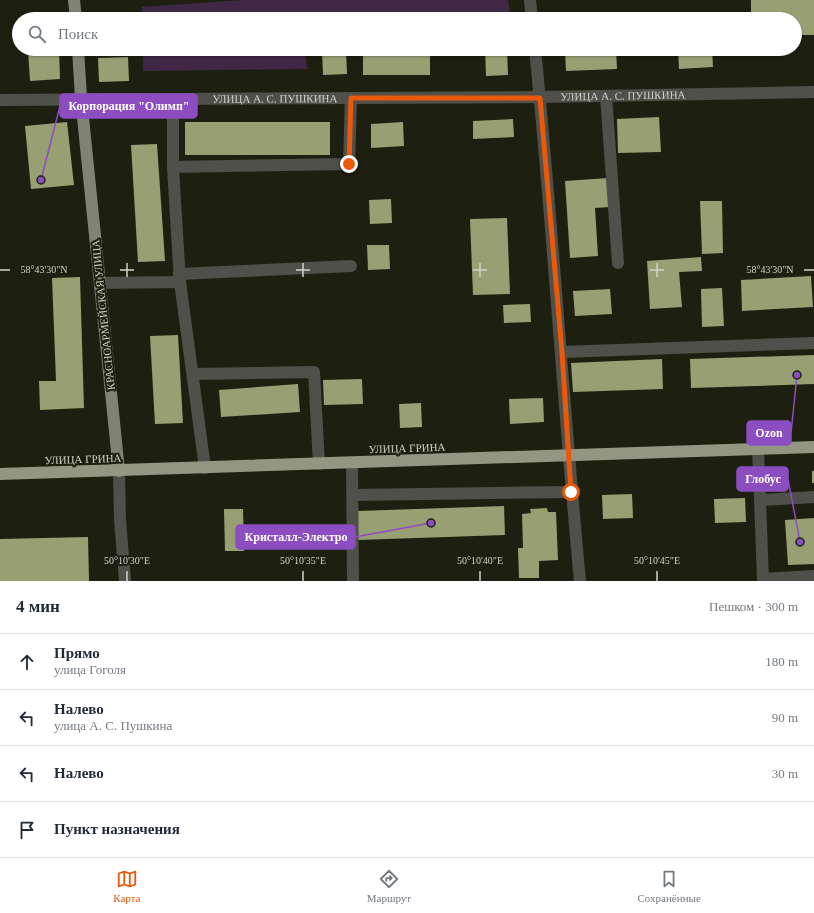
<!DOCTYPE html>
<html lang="ru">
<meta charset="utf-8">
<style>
:root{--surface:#fff;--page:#f6f6f7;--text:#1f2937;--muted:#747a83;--line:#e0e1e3;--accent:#ea580c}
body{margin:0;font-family:"Times New Roman",serif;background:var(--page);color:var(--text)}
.stop{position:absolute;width:12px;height:12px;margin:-9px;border:3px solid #ea580c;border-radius:50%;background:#fff}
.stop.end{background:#ea580c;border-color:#fff;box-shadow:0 1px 4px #0008}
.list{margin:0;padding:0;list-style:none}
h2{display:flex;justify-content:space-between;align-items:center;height:52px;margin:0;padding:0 16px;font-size:17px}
h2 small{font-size:13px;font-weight:400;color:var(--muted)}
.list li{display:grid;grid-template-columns:26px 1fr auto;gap:12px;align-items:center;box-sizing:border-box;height:56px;padding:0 16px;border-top:1px solid var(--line)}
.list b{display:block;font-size:15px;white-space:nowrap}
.list p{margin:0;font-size:13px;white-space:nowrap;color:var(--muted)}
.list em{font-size:13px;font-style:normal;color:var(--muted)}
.icon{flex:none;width:22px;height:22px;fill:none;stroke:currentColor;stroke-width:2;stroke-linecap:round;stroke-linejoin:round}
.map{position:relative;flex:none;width:814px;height:581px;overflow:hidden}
.search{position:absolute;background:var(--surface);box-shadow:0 1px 3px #0004;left:12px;right:12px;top:12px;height:44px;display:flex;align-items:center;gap:10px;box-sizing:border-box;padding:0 14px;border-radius:22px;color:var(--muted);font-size:15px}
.sheet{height:276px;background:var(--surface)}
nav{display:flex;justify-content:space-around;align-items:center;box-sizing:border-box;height:56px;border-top:1px solid var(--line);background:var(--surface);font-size:11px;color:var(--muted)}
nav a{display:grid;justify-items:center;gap:2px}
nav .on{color:var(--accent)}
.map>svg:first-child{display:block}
.green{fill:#3f2745}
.building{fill:#979f73}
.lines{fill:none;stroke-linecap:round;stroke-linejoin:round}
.minor{stroke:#4f5049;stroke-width:12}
.major{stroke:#7f8373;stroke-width:12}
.highway{stroke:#929683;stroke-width:12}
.route{stroke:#ea580c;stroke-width:5}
.ticks{fill:none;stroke:#d1d3c9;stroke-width:1.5}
.labels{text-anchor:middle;stroke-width:4;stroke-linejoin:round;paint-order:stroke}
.street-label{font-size:11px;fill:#d1d3c9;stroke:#1d2010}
.ticks-label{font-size:10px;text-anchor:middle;fill:#d1d3c9;stroke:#1d2010;stroke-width:4;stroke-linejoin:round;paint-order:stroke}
.leader{fill:none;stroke:#8c4dc1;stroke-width:1.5}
.callout-dot{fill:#8c4dc1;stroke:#1d2010;stroke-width:1.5}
.callout{fill:#8c4dc1;stroke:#8c4dc1;stroke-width:1.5}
.callout-label{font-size:12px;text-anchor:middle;font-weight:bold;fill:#fff}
</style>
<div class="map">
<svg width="814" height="581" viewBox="0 0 814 581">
<rect width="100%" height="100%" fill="#1d2010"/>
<!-- green -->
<g class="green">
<path d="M 242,0 L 508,0 L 511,19 L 460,19 L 303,12 L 303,19 L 142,19 L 142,7 Z"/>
<path d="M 143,49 L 305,49 L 307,69 L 143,71 Z"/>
</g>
<!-- building -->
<g class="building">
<path d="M 751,0 L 814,0 L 814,35 L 795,35 L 795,19 L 751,19 Z"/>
<path d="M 59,49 L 60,79 L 30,81 L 28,50 Z"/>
<rect x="363" y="49" width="67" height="26"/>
<path d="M 485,49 L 507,49 L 508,75 L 486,76 Z"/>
<path d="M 616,49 L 617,69 L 566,71 L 565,51 Z"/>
<path d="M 678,49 L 712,49 L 713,67 L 679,69 Z"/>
<path d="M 346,50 L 347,74 L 323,75 L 322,51 Z"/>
<path d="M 128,57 L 129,81 L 99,82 L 98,58 Z"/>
<path d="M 659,117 L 661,152 L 618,153 L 617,119 Z"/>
<path d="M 513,119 L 514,137 L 473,139 L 473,121 Z"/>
<path d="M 67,122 L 74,185 L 31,189 L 25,126 Z"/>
<rect x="185" y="122" width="145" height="33"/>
<path d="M 403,122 L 404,146 L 371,148 L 371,124 Z"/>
<path d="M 157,144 L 165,261 L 138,262 L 131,145 Z"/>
<path d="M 608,178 L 610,207 L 595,208 L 598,256 L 570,258 L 565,181 Z"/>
<path d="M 391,199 L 392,223 L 370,224 L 369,200 Z"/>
<path d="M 700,201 L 722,201 L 723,253 L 702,254 Z"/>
<path d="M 507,218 L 510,294 L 473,295 L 470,219 Z"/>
<path d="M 367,245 L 389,245 L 390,269 L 368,270 Z"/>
<path d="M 701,257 L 702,271 L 679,272 L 682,307 L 650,309 L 647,261 Z"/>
<path d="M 811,276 L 813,307 L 742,311 L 741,280 Z"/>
<path d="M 80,277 L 84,408 L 40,410 L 39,381 L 56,381 L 52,278 Z"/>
<path d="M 722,288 L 724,326 L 702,327 L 701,289 Z"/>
<path d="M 610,289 L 612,314 L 575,316 L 573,291 Z"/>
<path d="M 530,304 L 531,322 L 504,323 L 503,305 Z"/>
<path d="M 178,335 L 183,423 L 155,424 L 150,336 Z"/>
<path d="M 814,355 L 814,384 L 691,388 L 690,359 Z"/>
<path d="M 662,359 L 663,389 L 573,392 L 571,363 Z"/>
<path d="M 362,379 L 363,404 L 324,405 L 323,380 Z"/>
<path d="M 298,384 L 300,412 L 221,417 L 219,390 Z"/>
<path d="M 543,398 L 544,422 L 510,424 L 509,399 Z"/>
<path d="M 421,403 L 422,427 L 400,428 L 399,404 Z"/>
<rect x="812" y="471" width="2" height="12"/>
<path d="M 632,494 L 633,518 L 603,519 L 602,495 Z"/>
<path d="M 745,498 L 746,522 L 715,523 L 714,499 Z"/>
<path d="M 504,506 L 505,535 L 358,540 L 357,511 Z"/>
<path d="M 547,508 L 548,512 L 556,512 L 558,560 L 539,561 L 539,578 L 519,578 L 518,548 L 523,548 L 522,514 L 531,513 L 530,509 Z"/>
<path d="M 224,509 L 243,509 L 244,551 L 225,551 Z"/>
<path d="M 814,518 L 814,564 L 788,565 L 785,520 Z"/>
<path d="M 88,537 L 89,581 L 0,581 L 0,539 Z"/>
</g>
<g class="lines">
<!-- minor -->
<g class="minor">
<path d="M 530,0 L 532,19"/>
<path d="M 535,49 C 553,226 563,404 580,581"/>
<path d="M 606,96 L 618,263"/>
<path d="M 173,99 L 173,167 L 180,282 L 205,468"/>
<path id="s1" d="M 0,100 L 540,97 L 814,92"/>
<path d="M 173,167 L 349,164 L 351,98"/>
<path d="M 179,274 L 351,266"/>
<path d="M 100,283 L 180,282"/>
<path d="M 562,352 L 814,343"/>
<path d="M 193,374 L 314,372 L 319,464"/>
<path d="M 758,448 L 763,579 L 814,576"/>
<path d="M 352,463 L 353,581"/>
<path d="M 119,471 L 120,520 L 125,581"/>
<path d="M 354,495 L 571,492"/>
<path d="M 760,500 L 814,497"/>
</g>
<!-- major -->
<g class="major">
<path d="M 74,0 L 76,19"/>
<path d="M 78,49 L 81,98 L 119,471"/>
</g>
<!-- highway -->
<path class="highway" d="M 0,474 L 814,447"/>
</g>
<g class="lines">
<!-- route -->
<path class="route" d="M 349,164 L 351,98 L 540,98 L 562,352 L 571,492"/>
</g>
<!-- ticks -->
<path class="ticks" d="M 127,263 L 127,277M 303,263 L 303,277M 480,263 L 480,277M 657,263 L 657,277M 0,270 L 10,270M 120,270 L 134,270M 296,270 L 310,270M 473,270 L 487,270M 650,270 L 664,270M 804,270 L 814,270M 127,571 L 127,581M 303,571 L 303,581M 480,571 L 480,581M 657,571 L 657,581"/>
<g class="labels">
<!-- street labels -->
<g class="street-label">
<text dy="4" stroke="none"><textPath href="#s1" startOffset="623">УЛИЦА А. С. ПУШКИНА</textPath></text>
<text dy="4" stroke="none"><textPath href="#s1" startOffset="275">УЛИЦА А. С. ПУШКИНА</textPath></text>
<text transform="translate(103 315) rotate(-96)" y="4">КРАСНОАРМЕЙСКАЯ УЛИЦА</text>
<text transform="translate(407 448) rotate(-2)" y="4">УЛИЦА ГРИНА</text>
<text transform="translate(83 459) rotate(-2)" y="4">УЛИЦА ГРИНА</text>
</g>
</g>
<g class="ticks-label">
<text x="44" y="273">58°43'30"N</text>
<text x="770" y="273">58°43'30"N</text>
<text x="127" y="564">50°10'30"E</text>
<text x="303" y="564">50°10'35"E</text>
<text x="480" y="564">50°10'40"E</text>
<text x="657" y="564">50°10'45"E</text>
</g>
<!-- callouts -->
<path class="leader" d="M41 180L60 106M797 375L791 433M800 542L788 479M431 523L355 537"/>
<g class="callout-dot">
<circle cx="41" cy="180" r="4"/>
<circle cx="797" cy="375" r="4"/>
<circle cx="800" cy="542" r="4"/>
<circle cx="431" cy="523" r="4"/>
</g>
<g class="callout">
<rect x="60" y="94" width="137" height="24" rx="4"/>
<rect x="747" y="421" width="44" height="24" rx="4"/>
<rect x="737" y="467" width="51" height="24" rx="4"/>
<rect x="236" y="525" width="119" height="24" rx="4"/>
</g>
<g class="callout-label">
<text x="129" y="110">Корпорация "Олимп"</text>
<text x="769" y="437">Ozon</text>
<text x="763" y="483">Глобус</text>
<text x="296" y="541">Кристалл-Электро</text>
</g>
</svg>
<div class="stop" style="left:571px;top:492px"></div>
<div class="stop end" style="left:349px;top:164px"></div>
<div class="search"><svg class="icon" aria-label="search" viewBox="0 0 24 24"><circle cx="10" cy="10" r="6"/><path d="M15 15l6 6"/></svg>Поиск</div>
</div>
<section class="sheet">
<h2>4 мин<small>Пешком · 300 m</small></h2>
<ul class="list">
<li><svg class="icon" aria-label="ahead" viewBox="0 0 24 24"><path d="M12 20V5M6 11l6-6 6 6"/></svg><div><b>Прямо</b><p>улица Гоголя</p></div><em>180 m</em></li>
<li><svg class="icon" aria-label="left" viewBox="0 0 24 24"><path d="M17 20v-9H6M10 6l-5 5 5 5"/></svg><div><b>Налево</b><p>улица А. С. Пушкина</p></div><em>90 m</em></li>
<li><svg class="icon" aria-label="left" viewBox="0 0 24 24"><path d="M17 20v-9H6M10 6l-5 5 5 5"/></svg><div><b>Налево</b></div><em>30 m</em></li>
<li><svg class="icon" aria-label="arrive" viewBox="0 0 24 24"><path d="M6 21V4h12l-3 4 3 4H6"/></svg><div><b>Пункт назначения</b></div></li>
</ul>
</section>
<nav>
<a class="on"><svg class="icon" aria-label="map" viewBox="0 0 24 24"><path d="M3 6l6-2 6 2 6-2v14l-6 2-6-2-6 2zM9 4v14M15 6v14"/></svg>Карта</a>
<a><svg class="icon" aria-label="directions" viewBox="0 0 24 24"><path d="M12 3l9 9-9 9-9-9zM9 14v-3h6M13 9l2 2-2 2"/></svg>Маршрут</a>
<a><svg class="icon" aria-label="saved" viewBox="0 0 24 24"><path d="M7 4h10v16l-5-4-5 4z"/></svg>Сохранённые</a>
</nav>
